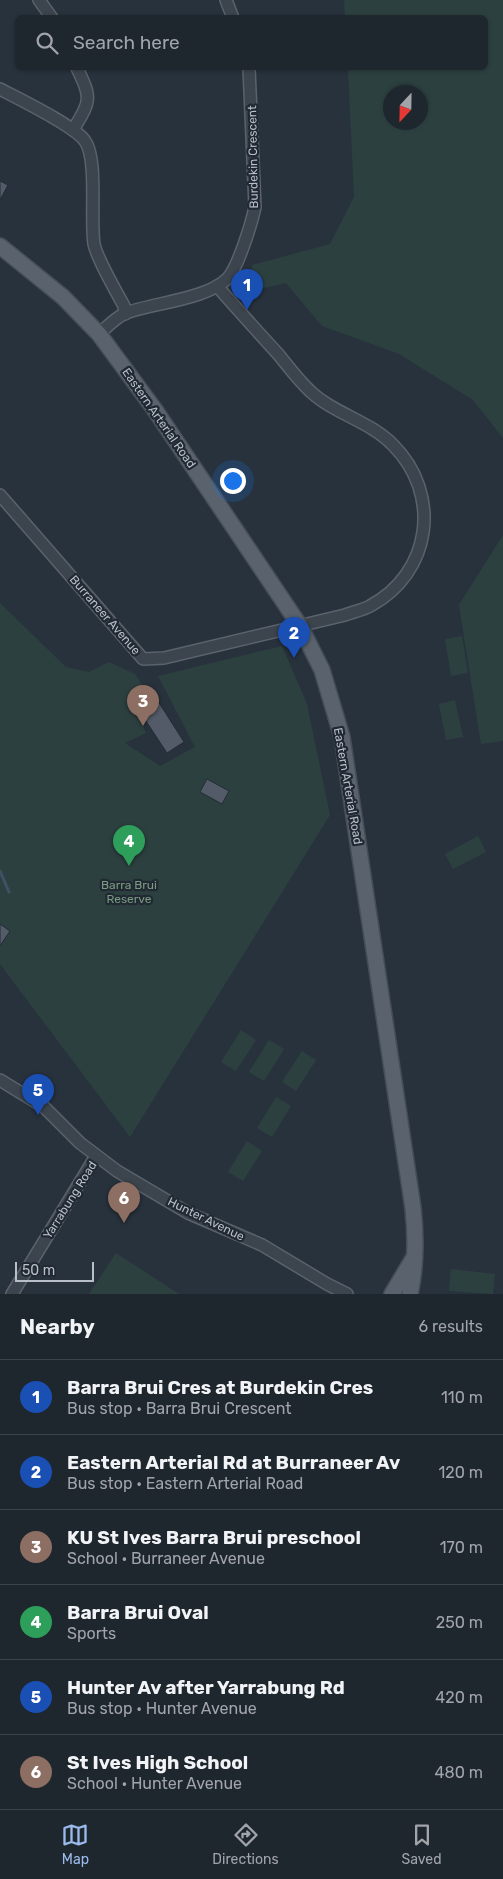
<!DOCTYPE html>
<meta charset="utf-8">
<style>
:root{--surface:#1e262e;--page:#262e36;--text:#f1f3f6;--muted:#a1a5aa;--line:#3c434a;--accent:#9abbec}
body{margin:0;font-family:Rubik,sans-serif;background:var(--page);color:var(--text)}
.compass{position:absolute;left:383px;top:85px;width:45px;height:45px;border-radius:50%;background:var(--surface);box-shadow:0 1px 4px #0004;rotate:202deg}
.scale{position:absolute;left:15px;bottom:12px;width:79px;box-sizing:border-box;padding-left:5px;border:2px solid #b8bfc8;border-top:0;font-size:14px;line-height:18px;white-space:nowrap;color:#b8bfc8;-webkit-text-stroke:4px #212933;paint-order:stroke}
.you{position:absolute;left:232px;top:480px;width:18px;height:18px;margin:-12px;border:4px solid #fff;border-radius:50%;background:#1a73e8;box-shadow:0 0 0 8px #1a73e833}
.badge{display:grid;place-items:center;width:32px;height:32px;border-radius:50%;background:var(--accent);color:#fff;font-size:16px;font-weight:700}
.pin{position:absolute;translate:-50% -41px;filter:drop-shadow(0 1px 2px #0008)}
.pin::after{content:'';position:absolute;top:26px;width:18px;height:15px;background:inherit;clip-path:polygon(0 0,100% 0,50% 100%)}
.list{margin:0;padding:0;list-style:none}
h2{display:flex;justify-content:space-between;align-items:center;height:65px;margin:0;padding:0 20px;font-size:21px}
h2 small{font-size:16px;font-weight:400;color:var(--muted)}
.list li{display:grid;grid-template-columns:32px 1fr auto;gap:15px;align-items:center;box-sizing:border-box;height:75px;padding:0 20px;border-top:1px solid var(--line)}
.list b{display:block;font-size:19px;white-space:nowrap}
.list p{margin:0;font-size:16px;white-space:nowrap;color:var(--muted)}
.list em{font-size:16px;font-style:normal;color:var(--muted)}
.icon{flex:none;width:28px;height:28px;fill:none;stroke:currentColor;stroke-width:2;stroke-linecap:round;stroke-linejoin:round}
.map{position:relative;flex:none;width:503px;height:1294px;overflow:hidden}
.search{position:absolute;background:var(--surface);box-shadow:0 1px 4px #0004;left:15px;right:15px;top:15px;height:55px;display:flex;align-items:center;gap:12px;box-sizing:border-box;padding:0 18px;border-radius:8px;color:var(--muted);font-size:19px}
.sheet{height:515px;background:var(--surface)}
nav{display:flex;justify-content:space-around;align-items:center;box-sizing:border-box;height:70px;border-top:1px solid var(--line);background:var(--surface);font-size:14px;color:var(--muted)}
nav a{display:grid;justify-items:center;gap:2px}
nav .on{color:var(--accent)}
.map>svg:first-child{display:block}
.green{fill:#2d4040;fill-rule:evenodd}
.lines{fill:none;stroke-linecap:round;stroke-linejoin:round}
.stream{stroke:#415064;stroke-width:3}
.building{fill:#525b67;stroke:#232b35}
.minor-casing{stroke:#5a626b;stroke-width:14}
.major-casing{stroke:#454d57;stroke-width:18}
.minor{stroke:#3c444d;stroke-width:11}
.major{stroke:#5a636d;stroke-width:15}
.labels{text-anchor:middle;stroke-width:4.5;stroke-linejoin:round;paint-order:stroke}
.street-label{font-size:12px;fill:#b8bfc8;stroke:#212933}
.park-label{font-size:12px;fill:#7a9b81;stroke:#212933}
</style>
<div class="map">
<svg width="503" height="1294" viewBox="0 0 503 1294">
<rect width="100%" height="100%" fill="#28323d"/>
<!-- green -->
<g class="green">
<path d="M 344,0 L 503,0 L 503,438 L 473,400 L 399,354 L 322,326 L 286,283 L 251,291 L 252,265 L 330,244 L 354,197 L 348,68 L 486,68 L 486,18 L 345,17 ZM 390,92 L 420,92 L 420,122 L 390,122 Z"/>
<path d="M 503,535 L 503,741 L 481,744 L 459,605 Z"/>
<path d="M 0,603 L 66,667 L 89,672 L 109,662 L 135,674 L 149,695 L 135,707 L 146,733 L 125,743 L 160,766 L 195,747 L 158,676 L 282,646 L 307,704 L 330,815 L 130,1137 L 0,964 Z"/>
<path d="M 462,636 L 468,673 L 451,676 L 445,639 Z"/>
<path d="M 455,700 L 463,737 L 446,740 L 439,704 Z"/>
<path d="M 478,836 L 486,852 L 453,869 L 445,854 Z"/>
<path d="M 241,1030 L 256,1040 L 236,1071 L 221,1062 Z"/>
<path d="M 269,1040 L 284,1049 L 264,1081 L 249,1072 Z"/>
<path d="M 302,1051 L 316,1060 L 296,1091 L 282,1082 Z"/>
<path d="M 276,1097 L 291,1106 L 272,1137 L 257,1128 Z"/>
<path d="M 247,1141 L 262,1151 L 243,1181 L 228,1172 Z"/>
<path d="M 116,1253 L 179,1294 L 89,1294 Z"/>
<path d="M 451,1269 L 495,1274 L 493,1294 L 449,1291 Z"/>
</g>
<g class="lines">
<!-- stream -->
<path class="stream" d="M 0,871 L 9,892"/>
</g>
<!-- building -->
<g class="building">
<path d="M 0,181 L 8,185 L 0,200 Z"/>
<path d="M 156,698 L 184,742 L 167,753 L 138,709 Z"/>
<path d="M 207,779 L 229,791 L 222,804 L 200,792 Z"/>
<path d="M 0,924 L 10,931 L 0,946 Z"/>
</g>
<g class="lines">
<defs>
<g id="minor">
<path d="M 39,0 L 52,18"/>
<path d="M 226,0 L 233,18"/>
<path d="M 0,89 C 19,99 75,126 85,141 C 98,159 90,218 94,244 C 97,259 116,291 124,306 L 125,314"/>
<path d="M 73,130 C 91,100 92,99 77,68"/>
<path d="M 99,334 C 107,327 116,317 126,313 C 153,303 208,299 228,278 C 238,267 252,222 255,207 L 249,68"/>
<path d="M 0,495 L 143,659 L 164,658 L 345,615 C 353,612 363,610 370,606 C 432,573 442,494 393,445 C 370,421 334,414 310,391 C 298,380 288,366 278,354 C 257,331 237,309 217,286"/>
<path d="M 0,1080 L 44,1107 L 80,1143 L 117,1171 L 188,1213 L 262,1245 L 327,1284 L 347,1294"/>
<path d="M 12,1294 L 96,1156"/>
</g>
<g id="major">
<path d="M 0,246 L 63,297 L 99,334 L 155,410 L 300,626 L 322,670 L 342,737 L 413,1208 C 416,1236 416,1266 410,1294"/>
<path d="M 392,1294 L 413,1259"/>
</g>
</defs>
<!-- minor casing -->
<use href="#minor" class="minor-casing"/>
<!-- major casing -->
<use href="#major" class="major-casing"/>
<!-- minor -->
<use href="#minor" class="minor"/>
<!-- major -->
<use href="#major" class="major"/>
</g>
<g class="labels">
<!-- street labels -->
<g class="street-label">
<text transform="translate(253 157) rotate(-91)" y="4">Burdekin Crescent</text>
<text transform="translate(159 418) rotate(55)" y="4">Eastern Arterial Road</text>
<text transform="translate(105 615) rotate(49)" y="4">Burraneer Avenue</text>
<text transform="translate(348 786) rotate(80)" y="4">Eastern Arterial Road</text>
<text transform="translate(70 1200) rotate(-58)" y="4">Yarrabung Road</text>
<text transform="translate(206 1219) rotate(26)" y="4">Hunter Avenue</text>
</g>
<!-- park labels -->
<g class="park-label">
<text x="129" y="889">Barra Brui<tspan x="129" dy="14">Reserve</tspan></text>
</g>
</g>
</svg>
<svg class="compass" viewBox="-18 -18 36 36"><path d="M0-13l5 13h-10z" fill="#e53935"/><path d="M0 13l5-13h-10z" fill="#a1a5aa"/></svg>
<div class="scale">50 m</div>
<div class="you"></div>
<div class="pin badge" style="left:247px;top:310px;background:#1a4fb4">1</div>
<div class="pin badge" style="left:294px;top:658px;background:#1a4fb4">2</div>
<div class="pin badge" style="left:143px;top:726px;background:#8d6e63">3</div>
<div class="pin badge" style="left:129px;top:866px;background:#2e9e5b">4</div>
<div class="pin badge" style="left:38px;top:1115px;background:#1a4fb4">5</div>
<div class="pin badge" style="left:124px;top:1223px;background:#8d6e63">6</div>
<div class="search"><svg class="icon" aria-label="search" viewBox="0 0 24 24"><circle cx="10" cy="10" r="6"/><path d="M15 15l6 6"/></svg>Search here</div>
</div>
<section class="sheet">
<h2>Nearby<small>6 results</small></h2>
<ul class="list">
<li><span class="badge" style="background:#1a4fb4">1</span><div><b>Barra Brui Cres at Burdekin Cres</b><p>Bus stop · Barra Brui Crescent</p></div><em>110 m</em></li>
<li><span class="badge" style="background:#1a4fb4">2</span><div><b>Eastern Arterial Rd at Burraneer Av</b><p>Bus stop · Eastern Arterial Road</p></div><em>120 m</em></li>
<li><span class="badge" style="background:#8d6e63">3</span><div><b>KU St Ives Barra Brui preschool</b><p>School · Burraneer Avenue</p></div><em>170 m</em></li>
<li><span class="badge" style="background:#2e9e5b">4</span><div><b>Barra Brui Oval</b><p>Sports</p></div><em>250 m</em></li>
<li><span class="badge" style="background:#1a4fb4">5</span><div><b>Hunter Av after Yarrabung Rd</b><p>Bus stop · Hunter Avenue</p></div><em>420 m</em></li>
<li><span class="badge" style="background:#8d6e63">6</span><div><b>St Ives High School</b><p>School · Hunter Avenue</p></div><em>480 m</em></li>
</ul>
</section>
<nav>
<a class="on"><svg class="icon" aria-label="map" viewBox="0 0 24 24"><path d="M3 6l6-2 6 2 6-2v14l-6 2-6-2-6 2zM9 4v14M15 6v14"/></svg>Map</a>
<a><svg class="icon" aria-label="directions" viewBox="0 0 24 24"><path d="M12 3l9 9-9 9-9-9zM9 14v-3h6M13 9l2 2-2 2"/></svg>Directions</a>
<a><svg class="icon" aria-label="saved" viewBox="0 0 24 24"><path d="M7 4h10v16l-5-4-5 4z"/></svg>Saved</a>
</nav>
